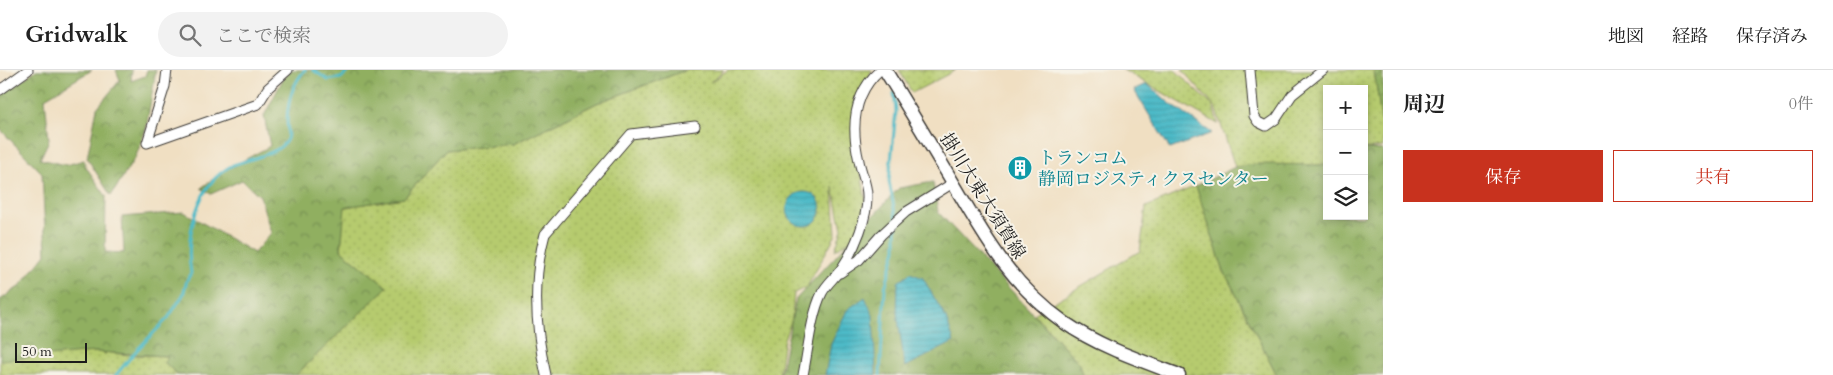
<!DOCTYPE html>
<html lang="ja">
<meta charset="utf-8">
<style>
:root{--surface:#fff;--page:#f2f2f2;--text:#222;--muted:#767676;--line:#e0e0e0;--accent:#c8321e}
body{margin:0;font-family:Cardo,"Noto Serif JP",serif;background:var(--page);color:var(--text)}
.controls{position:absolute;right:15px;top:15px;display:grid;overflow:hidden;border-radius:0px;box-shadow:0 2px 8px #0003}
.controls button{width:45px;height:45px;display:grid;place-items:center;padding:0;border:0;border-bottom:1px solid var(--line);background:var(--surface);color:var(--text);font:25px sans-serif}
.scale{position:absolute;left:15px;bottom:12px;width:72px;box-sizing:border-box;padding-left:5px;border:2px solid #1c1c1c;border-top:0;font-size:14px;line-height:18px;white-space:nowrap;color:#1c1c1c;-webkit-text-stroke:4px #f7f3e8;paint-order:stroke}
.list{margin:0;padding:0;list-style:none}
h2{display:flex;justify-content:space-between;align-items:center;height:65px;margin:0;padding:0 20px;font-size:21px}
h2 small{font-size:16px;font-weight:400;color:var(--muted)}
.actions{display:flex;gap:10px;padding:15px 20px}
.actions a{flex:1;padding:11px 0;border:1px solid var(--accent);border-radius:0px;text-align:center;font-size:18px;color:var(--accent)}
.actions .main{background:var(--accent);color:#fff}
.icon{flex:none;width:28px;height:28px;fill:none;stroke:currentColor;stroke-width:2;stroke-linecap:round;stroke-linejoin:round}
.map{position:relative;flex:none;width:1383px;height:305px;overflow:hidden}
header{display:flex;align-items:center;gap:30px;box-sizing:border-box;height:70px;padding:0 25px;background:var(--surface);border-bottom:1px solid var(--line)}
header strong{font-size:24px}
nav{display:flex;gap:28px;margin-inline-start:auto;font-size:18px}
.search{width:350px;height:45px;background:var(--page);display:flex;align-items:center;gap:12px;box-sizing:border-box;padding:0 18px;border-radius:28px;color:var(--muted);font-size:19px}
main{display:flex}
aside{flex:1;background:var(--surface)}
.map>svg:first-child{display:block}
.grass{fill:url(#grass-dots);stroke:#697445}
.forest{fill:url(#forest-crowns);stroke:#56663e}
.water{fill:url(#water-rules);stroke:#346b72}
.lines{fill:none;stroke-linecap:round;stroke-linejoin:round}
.stream{stroke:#4dbac7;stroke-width:3}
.street-casing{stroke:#3c3935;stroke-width:11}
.secondary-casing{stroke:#3c3935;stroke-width:15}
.street{stroke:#fff;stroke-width:9}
.secondary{stroke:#fff;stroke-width:12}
.labels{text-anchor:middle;stroke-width:4;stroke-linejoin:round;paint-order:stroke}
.culture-label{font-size:18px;fill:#0d838f;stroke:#f7f3e8;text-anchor:start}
.street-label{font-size:18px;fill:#1c1c1c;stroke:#f7f3e8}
</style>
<header>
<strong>Gridwalk</strong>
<div class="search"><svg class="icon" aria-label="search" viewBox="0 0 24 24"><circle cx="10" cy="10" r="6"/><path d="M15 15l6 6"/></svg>ここで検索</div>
<nav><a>地図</a><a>経路</a><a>保存済み</a></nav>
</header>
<main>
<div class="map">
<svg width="1383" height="305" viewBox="0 0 1383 305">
<defs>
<pattern id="grass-dots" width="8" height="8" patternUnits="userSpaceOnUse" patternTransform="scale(1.25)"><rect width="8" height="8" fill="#b6cb6e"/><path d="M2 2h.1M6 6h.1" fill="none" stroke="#9cae5f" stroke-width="1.8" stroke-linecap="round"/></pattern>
<pattern id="forest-crowns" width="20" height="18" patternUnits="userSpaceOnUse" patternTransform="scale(1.25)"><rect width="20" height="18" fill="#90af61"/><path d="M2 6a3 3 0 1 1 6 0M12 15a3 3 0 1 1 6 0" fill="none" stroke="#758e4f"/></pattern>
<pattern id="water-rules" width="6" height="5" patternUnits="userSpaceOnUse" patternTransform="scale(1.25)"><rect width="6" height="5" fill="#4dbac7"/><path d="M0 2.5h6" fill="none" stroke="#439faa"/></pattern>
</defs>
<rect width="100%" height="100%" fill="#f7f3e8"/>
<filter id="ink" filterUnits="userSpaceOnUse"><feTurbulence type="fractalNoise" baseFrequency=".02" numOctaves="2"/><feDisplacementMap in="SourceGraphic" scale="10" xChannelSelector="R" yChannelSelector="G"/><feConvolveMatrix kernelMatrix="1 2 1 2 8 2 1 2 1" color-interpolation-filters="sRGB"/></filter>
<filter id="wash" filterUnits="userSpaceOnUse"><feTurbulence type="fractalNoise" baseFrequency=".0096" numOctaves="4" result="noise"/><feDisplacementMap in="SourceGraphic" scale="20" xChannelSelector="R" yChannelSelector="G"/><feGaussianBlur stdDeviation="1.12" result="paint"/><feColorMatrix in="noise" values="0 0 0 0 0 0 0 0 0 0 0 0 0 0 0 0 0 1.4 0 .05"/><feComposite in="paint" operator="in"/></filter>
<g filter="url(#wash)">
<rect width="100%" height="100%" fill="#f0dfc2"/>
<!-- grass -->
<g class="grass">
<path d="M 686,0 L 724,0 L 710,12 L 728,0 L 872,0 L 861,25 L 854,60 L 866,131 L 858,165 L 835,180 L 842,159 L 833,117 L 836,164 L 807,217 L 794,223 L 792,249 L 784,269 L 779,305 L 296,305 L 386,217 L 341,180 L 344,137 L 404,128 L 446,80 L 513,74 L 597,33 Z"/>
<path d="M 899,0 L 956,0 L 912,23 Z"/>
<path d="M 1123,0 L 1175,0 L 1213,36 L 1218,54 Z"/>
<path d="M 1182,0 L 1374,0 L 1383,62 L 1383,77 L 1364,79 L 1364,19 L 1327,19 L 1327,93 L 1322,95 L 1235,97 L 1215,37 Z"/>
<path d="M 1196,116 L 1223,199 L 1277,305 L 1083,305 L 1080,294 L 1034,244 L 1140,181 L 1146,137 Z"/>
<path d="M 104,282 L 105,285 L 105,282 C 127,286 147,285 169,286 L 186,305 L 0,305 L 0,289 L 64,283 Z"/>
</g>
<!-- forest -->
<g class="forest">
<path d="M 36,0 L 92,0 L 45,28 L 49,70 L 40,89 L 66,95 L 84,90 L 86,97 L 106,126 L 105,182 L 124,183 L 122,147 L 184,142 L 254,183 L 271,163 L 260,126 L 242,110 L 211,124 L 201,118 L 224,101 L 270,76 L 264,46 L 283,9 L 291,0 L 686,0 L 597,33 L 513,74 L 446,80 L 404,128 L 345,137 L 341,180 L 387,217 L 296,305 L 178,305 L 165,293 L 168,286 L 96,282 L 0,290 L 0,230 L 20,216 L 46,184 L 42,103 L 0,59 L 0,27 Z"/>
<path d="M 116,0 L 132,0 L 131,11 L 145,6 L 147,0 L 156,0 L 146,59 L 136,86 L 111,126 L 87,88 L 97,38 L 120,10 Z"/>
<path d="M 1374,0 L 1383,0 L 1383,62 Z"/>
<path d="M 1364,79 L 1383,80 L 1383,305 L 1277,305 L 1223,199 L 1196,116 L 1235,97 L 1255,94 L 1322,95 L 1327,93 L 1327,146 L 1364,146 Z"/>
<path d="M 933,112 L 938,142 L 1080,294 L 1083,305 L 780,305 L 796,229 L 899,118 Z"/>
</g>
<!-- water -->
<g class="water">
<path d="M 1147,14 L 1172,35 L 1212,63 L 1170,79 L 1134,20 Z"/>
<circle cx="804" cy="139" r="17"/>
<path d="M 910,203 L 923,208 L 946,248 L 954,272 L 905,297 L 897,243 L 898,212 Z"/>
<path d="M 865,227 L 873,245 L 876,305 L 825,305 L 831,274 L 847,240 Z"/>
</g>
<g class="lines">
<!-- stream -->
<g class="stream">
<path d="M 313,0 L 328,10 L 341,8 L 350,0"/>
<path d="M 894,23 L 896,41 L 889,111 L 896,149"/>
<path d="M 116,305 L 136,281 L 168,248 L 183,225 L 187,210 L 191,203 C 185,167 196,113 233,95 C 248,89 281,84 287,69 C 289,63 287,55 287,49 C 288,31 292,14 305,0"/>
<path d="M 880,305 L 885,218 L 896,179 L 896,155"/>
</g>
</g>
</g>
<g filter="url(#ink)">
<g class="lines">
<defs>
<g id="street">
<path d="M 167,0 L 165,16 L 147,73 L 258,34 L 268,18 L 288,0"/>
<path d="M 1250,0 L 1254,46 L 1258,52 L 1266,56 L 1276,49 L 1292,25 L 1323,0"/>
<path d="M 0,20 L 28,0"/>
<path d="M 840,203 L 859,190 L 881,165 L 906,142 L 953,113"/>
<path d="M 546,305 C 535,258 532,211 545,164 L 631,64 L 695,56"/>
<path d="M 803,305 C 808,281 811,245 822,223 C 827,213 837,206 843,196 C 855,178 868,147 867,125 C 867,114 861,102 859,91 C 851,58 853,24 880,0"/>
</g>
<path id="secondary" d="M 885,0 C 908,37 930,74 952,111 C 984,166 1011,215 1065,253 C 1100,277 1140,290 1179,305"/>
</defs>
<!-- street casing -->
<use href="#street" class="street-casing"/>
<!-- secondary casing -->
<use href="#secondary" class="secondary-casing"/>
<!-- street -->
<use href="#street" class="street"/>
<!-- secondary -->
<use href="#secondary" class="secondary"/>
</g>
</g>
<!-- icons -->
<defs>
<symbol id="building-disc" viewBox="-11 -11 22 22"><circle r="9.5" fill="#0f9aa8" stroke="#f7f3e8"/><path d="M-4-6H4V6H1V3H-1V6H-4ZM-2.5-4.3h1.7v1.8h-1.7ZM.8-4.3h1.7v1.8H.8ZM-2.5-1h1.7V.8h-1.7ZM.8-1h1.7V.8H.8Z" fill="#fff"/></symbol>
</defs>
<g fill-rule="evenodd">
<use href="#building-disc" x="1006" y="84" width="28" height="28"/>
</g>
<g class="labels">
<!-- culture labels -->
<g class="culture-label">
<text x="1038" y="94">トランコム<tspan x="1038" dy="21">静岡ロジスティクスセンター</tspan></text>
</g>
<!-- street labels -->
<g class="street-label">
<text transform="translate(983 126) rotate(58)" y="6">掛川大東大須賀線</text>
</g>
</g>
</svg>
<div class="controls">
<button>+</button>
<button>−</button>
<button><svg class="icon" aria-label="layers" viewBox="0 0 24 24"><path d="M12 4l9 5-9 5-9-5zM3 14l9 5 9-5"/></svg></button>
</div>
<div class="scale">50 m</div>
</div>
<aside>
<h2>周辺<small>0件</small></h2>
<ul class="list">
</ul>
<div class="actions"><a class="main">保存</a><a>共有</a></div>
</aside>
</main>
